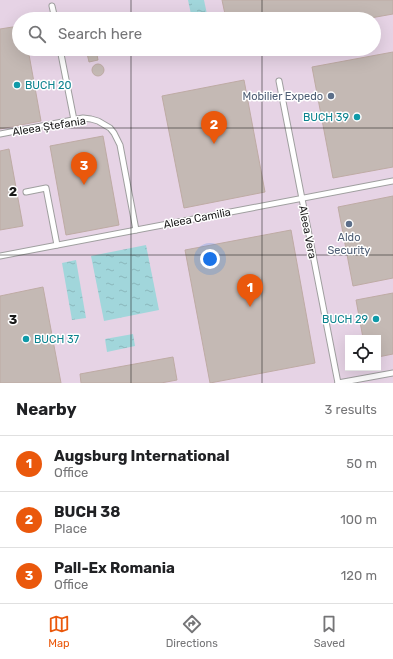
<!DOCTYPE html>
<meta charset="utf-8">
<style>
:root{--surface:#fff;--page:#f2f2f2;--text:#202124;--muted:#757577;--line:#e0e0e0;--accent:#ea580c}
body{margin:0;font-family:Rubik,sans-serif;background:var(--page);color:var(--text)}
.controls{position:absolute;right:12px;bottom:12px;display:grid;overflow:hidden;border-radius:0px;box-shadow:0 4px 16px #0002}
.controls button{width:36px;height:36px;display:grid;place-items:center;padding:0;border:0;border-bottom:1px solid var(--line);background:var(--surface);color:var(--text);font:20px sans-serif}
.you{position:absolute;left:210px;top:259px;width:14px;height:14px;margin:-10px;border:3px solid #fff;border-radius:50%;background:#1a73e8;box-shadow:0 0 0 6px #1a73e833}
.badge{display:grid;place-items:center;width:26px;height:26px;border-radius:50%;background:var(--accent);color:#fff;font-size:13px;font-weight:700}
.pin{position:absolute;translate:-50% -33px;filter:drop-shadow(0 1px 2px #0008)}
.pin::after{content:'';position:absolute;top:21px;width:14px;height:12px;background:inherit;clip-path:polygon(0 0,100% 0,50% 100%)}
.list{margin:0;padding:0;list-style:none}
h2{display:flex;justify-content:space-between;align-items:center;height:52px;margin:0;padding:0 16px;font-size:17px}
h2 small{font-size:13px;font-weight:400;color:var(--muted)}
.list li{display:grid;grid-template-columns:26px 1fr auto;gap:12px;align-items:center;box-sizing:border-box;height:56px;padding:0 16px;border-top:1px solid var(--line)}
.list b{display:block;font-size:15px;white-space:nowrap}
.list p{margin:0;font-size:13px;white-space:nowrap;color:var(--muted)}
.list em{font-size:13px;font-style:normal;color:var(--muted)}
.icon{flex:none;width:22px;height:22px;fill:none;stroke:currentColor;stroke-width:2;stroke-linecap:round;stroke-linejoin:round}
.map{position:relative;flex:none;width:393px;height:383px;overflow:hidden}
.search{position:absolute;background:var(--surface);box-shadow:0 4px 16px #0002;left:12px;right:12px;top:12px;height:44px;display:flex;align-items:center;gap:10px;box-sizing:border-box;padding:0 14px;border-radius:22px;color:var(--muted);font-size:15px}
.sheet{height:220px;background:var(--surface)}
nav{display:flex;justify-content:space-around;align-items:center;box-sizing:border-box;height:56px;border-top:1px solid var(--line);background:var(--surface);font-size:11px;color:var(--muted)}
nav a{display:grid;justify-items:center;gap:2px}
nav .on{color:var(--accent)}
.map>svg:first-child{display:block}
.industrial{fill:#e6d3e5;fill-rule:evenodd}
.water{fill:url(#water-ripples)}
.building{fill:#c4b9b4;stroke:#beaba4}
.lines{fill:none;stroke-linecap:round;stroke-linejoin:round}
.lane-casing{stroke:#9f9f9f;stroke-width:7}
.lane{stroke:#fff;stroke-width:5}
.grid{fill:none;stroke:#1b1b1b;stroke-width:1;stroke-opacity:0.55}
.culture-dot{fill:#0f9aa8;stroke:#fff;stroke-width:1.5}
.service-dot{fill:#5c6f8a;stroke:#fff;stroke-width:1.5}
.labels{text-anchor:middle;stroke-width:3;stroke-linejoin:round;paint-order:stroke}
.culture-label{font-size:11px;fill:#0d838f;stroke:#fff;text-anchor:start}
.service-label{font-size:11px;fill:#4e5e75;stroke:#fff;text-anchor:end}
.street-label{font-size:11px;fill:#1b1b1b;stroke:#fff}
.grid-label{font-size:13px;text-anchor:middle;font-weight:bold;fill:#1b1b1b;stroke:#fff;stroke-width:3;stroke-linejoin:round;paint-order:stroke}
</style>
<div class="map">
<svg width="393" height="383" viewBox="0 0 393 383">
<defs>
<pattern id="water-ripples" width="26" height="14" patternUnits="userSpaceOnUse"><rect width="26" height="14" fill="#a1d6db"/><path d="M2 4q2-2 4 0t4 0M15 11q2-2 4 0t4 0" fill="none" stroke="#8ab7bb"/></pattern>
</defs>
<rect width="100%" height="100%" fill="#ede7e1"/>
<!-- industrial -->
<path class="industrial" d="M 0,0 L 393,0 L 393,383 L 0,383 ZM 19,19 L 374,19 L 374,49 L 19,49 ZM 348,338 L 378,338 L 378,368 L 348,368 Z"/>
<!-- water -->
<g class="water">
<path d="M 188,0 L 204,0 L 208,19 L 192,19 Z"/>
<path d="M 146,245 L 159,310 L 104,321 L 91,256 Z"/>
<path d="M 76,260 L 86,318 L 72,320 L 62,263 Z"/>
<path d="M 133,334 L 135,346 L 107,352 L 105,339 Z"/>
</g>
<!-- building -->
<g class="building">
<path d="M 222,0 L 393,0 L 393,14 L 365,19 L 226,19 Z"/>
<path d="M 19,26 L 19,49 L 28,49 L 41,121 L 0,129 L 0,29 Z"/>
<path d="M 86,49 L 96,49 L 98,60 L 89,62 Z"/>
<path d="M 393,52 L 393,167 L 333,178 L 312,67 Z"/>
<circle cx="98" cy="70" r="6"/>
<path d="M 244,80 L 265,192 L 184,208 L 162,96 Z"/>
<path d="M 103,136 L 119,225 L 66,235 L 50,146 Z"/>
<path d="M 9,149 L 23,226 L 0,230 L 0,151 Z"/>
<path d="M 393,196 L 393,278 L 353,286 L 338,207 Z"/>
<path d="M 291,230 L 315,363 L 210,383 L 185,250 Z"/>
<path d="M 43,287 L 61,383 L 0,383 L 0,296 Z"/>
<path d="M 393,293 L 393,354 L 378,357 L 378,338 L 363,338 L 356,300 Z"/>
<path d="M 173,357 L 177,380 L 161,383 L 81,383 L 80,374 Z"/>
</g>
<g class="lines">
<defs>
<g id="lane">
<path d="M 52,6 L 55,19"/>
<path d="M 60,49 L 74,120"/>
<path d="M 279,81 L 338,383"/>
<path d="M 0,134 L 83,118 L 91,119 L 98,121 L 110,128 L 114,133 L 120,145 L 136,230"/>
<path d="M 26,192 L 46,188 L 57,245"/>
<path d="M 0,256 L 393,181"/>
<path d="M 338,383 L 393,373"/>
</g>
</defs>
<!-- lane casing -->
<use href="#lane" class="lane-casing"/>
<!-- lane -->
<use href="#lane" class="lane"/>
</g>
<!-- grid -->
<path class="grid" d="M 131,0 L 131,19M 262,0 L 262,19M 131,49 L 131,383M 262,49 L 262,383M 0,128 L 393,128M 0,255 L 393,255"/>
<!-- markers -->
<g class="culture-dot">
<circle cx="17" cy="85" r="4"/>
<circle cx="357" cy="117" r="4"/>
<circle cx="376" cy="319" r="4"/>
<circle cx="26" cy="339" r="4"/>
</g>
<g class="service-dot">
<circle cx="331" cy="96" r="4"/>
<circle cx="349" cy="224" r="4"/>
</g>
<g class="labels">
<!-- culture labels -->
<g class="culture-label">
<text x="25" y="89">BUCH 20</text>
<text x="349" y="121" text-anchor="end">BUCH 39</text>
<text x="368" y="323" text-anchor="end">BUCH 29</text>
<text x="34" y="343">BUCH 37</text>
</g>
<!-- service labels -->
<g class="service-label">
<text x="323" y="100">Mobilier Expedo</text>
<text x="349" y="241" text-anchor="middle">Aldo<tspan x="349" dy="13">Security</tspan></text>
</g>
<!-- street labels -->
<g class="street-label">
<text transform="translate(49 126) rotate(-9)" y="4">Aleea Ștefania</text>
<text transform="translate(197 218) rotate(-11)" y="4">Aleea Camilia</text>
<text transform="translate(308 232) rotate(79)" y="4">Aleea Vera</text>
</g>
</g>
<g class="grid-label">
<text x="13" y="196">2</text>
<text x="13" y="324">3</text>
</g>
</svg>
<div class="controls">
<button><svg class="icon" aria-label="locate" viewBox="0 0 24 24"><circle cx="12" cy="12" r="6"/><path d="M12 2v4M12 18v4M2 12h4M18 12h4"/></svg></button>
</div>
<div class="you"></div>
<div class="pin badge" style="left:250px;top:307px">1</div>
<div class="pin badge" style="left:214px;top:144px">2</div>
<div class="pin badge" style="left:84px;top:185px">3</div>
<div class="search"><svg class="icon" aria-label="search" viewBox="0 0 24 24"><circle cx="10" cy="10" r="6"/><path d="M15 15l6 6"/></svg>Search here</div>
</div>
<section class="sheet">
<h2>Nearby<small>3 results</small></h2>
<ul class="list">
<li><span class="badge">1</span><div><b>Augsburg International</b><p>Office</p></div><em>50 m</em></li>
<li><span class="badge">2</span><div><b>BUCH 38</b><p>Place</p></div><em>100 m</em></li>
<li><span class="badge">3</span><div><b>Pall-Ex Romania</b><p>Office</p></div><em>120 m</em></li>
</ul>
</section>
<nav>
<a class="on"><svg class="icon" aria-label="map" viewBox="0 0 24 24"><path d="M3 6l6-2 6 2 6-2v14l-6 2-6-2-6 2zM9 4v14M15 6v14"/></svg>Map</a>
<a><svg class="icon" aria-label="directions" viewBox="0 0 24 24"><path d="M12 3l9 9-9 9-9-9zM9 14v-3h6M13 9l2 2-2 2"/></svg>Directions</a>
<a><svg class="icon" aria-label="saved" viewBox="0 0 24 24"><path d="M7 4h10v16l-5-4-5 4z"/></svg>Saved</a>
</nav>
